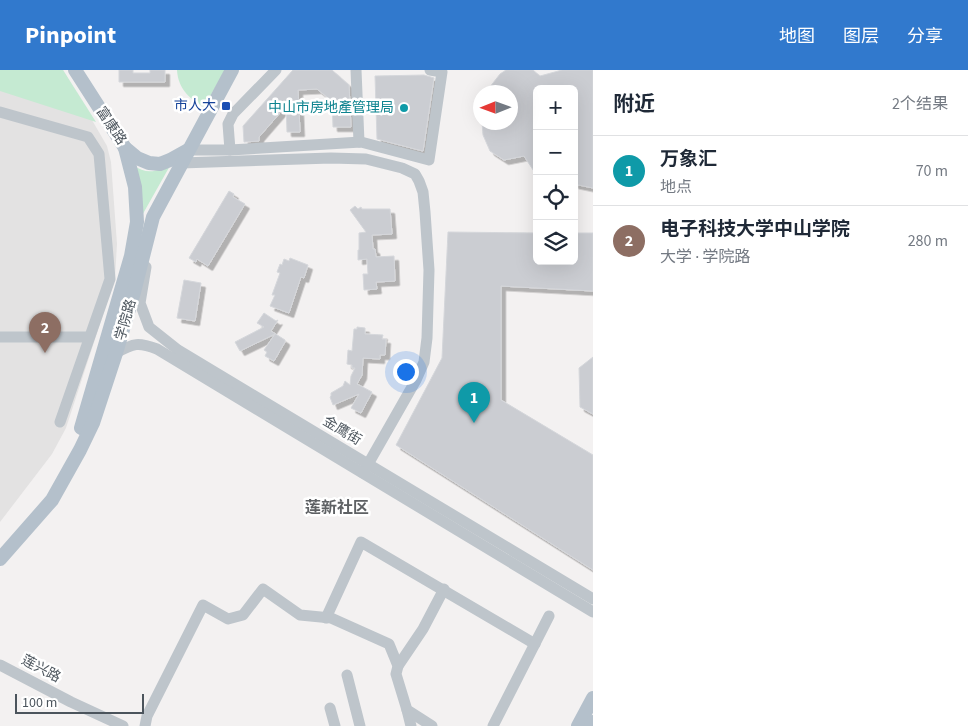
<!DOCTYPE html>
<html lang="zh">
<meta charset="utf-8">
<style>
body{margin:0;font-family:"Source Sans 3","Noto Sans SC",sans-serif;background:#f2f2f3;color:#1f2937}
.controls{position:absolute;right:15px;top:15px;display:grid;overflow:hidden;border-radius:8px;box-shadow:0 5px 20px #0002}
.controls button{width:45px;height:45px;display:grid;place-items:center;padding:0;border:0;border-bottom:1px solid #e0e1e3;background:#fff;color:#1f2937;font:25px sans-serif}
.compass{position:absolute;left:473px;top:15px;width:45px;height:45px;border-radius:50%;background:#fff;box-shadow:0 5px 20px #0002;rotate:269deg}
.scale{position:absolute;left:15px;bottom:12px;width:129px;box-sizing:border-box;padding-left:5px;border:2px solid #4b545c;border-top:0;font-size:14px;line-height:18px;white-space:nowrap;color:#4b545c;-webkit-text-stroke:4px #fff;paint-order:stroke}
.you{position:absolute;left:405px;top:301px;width:18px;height:18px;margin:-12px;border:4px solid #fff;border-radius:50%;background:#1a73e8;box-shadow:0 0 0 8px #1a73e833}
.badge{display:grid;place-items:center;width:32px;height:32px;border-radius:50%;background:#3179cd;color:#fff;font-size:16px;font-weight:700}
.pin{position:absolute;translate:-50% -41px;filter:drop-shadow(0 1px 2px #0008)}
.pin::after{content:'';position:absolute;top:26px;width:18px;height:15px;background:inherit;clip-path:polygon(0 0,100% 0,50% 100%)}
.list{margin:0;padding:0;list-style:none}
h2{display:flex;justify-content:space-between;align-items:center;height:65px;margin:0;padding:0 20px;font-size:21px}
h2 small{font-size:16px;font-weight:400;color:#747a83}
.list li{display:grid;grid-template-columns:32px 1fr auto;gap:15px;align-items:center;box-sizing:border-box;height:70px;padding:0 20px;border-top:1px solid #e0e1e3}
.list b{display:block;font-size:19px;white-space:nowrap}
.list p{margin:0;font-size:16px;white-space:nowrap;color:#747a83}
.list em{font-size:16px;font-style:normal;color:#747a83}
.icon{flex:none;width:28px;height:28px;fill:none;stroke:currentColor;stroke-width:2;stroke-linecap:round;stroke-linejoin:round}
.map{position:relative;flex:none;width:593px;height:656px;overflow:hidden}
header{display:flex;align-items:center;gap:30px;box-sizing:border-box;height:70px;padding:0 25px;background:#3179cd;color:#fff}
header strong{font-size:24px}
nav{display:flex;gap:28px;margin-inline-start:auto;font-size:18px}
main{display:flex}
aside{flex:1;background:#fff}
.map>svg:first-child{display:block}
</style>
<header>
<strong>Pinpoint</strong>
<nav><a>地图</a><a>图层</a><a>分享</a></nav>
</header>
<main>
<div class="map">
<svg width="593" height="656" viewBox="0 0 593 656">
<defs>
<filter id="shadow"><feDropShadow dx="4.5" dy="4.5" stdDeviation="0" flood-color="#0004"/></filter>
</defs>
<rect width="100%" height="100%" fill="#f3f1f1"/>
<path fill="#e3e2e2" d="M0,0H63L107,76L111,92L117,174L115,208L66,358L52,384L0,452Z"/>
<g fill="#c5ead2">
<path d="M0,0H63L96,52L0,21Z"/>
<path d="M177,0H225L204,37C189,29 178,18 177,0Z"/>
<path d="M171,94L140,149L133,95C146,105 158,102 171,94Z"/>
</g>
<g fill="#cbcdd2" stroke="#d5d7db" filter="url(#shadow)">
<path d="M119,0H133V3H150V0H165V12H119Z"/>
<path d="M293,0H332L349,15L351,57H333L332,31L317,19L298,20L300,62H287L286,36L259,67V71L244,72L243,56Z"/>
<path d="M506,0H533L540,6L562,0H593V118L574,114V19H537V106L524,86L504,90L490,81L483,65L482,52H510V22H486L500,4Z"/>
<path d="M424,5L434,8L423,81L377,69L375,6Z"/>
<path d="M229,121L234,124L233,127L245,134L208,196L197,189L196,192L189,188Z"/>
<path d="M355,136L358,139L361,137L362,139H390L392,164L372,165L373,179H375L376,187L394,186L395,211L376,212L377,219L364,220L363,204H368L367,189L358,190V180H359V163L366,162L350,140Z"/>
<path d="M448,162L537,163V191H574V163H593V221L501,216V330L593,385V500L396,375L442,288Z"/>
<path d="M290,188L308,195L304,208L301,207L289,243L270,236L275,225H272L280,203L277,202L280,194L282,195L284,189L289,191Z"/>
<path d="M184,210L201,213L195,251L177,248Z"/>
<path d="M264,243L276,251L278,250L271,261L285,270V272L274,291L265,286L267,282L264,280L275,264L240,281L235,272L264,257L257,253Z"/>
<path d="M357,257L365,258V264L383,265L382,269H386L385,285H380V289L363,288L362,305L357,314L372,322L361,343L351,338L359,324L333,335L330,327L331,326V323L343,316L345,311L350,315L351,306L355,298H352V295L347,294L348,280L352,281L354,259H357Z"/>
<path d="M593,287V344L580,337L579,298Z"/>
</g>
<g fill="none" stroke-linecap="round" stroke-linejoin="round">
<g stroke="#bec5cb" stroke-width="11">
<path d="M356,0L359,72"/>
<path d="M0,42L88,67L99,84L110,209L60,352"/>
<path d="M188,80H230L361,72L429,90L442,2L430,0"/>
<path d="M230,80L228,54L233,44L276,0"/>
<path d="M181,93L331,88L366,89L402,98L415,104L419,111L423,122L425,142L429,200L427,268L424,292L416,310L363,403"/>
<path d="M146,197L140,233L149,257L178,280L593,529"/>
<path d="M0,267H89"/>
<path d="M116,283C134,273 138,272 157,279L593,542"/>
<path d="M326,548L361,472L535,574"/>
<path d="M0,595L71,632L123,656"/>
<path d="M398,596L423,559L444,519"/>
<path d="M347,605L360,656"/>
<path d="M330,638L335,656"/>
<path d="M407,640L411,656"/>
<path d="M145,656L147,646L203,535L228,549L243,545L263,519L300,545L331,548L389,574L398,596L396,604L407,640L432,656"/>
<path d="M493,656L549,546"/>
</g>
<g stroke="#b4c0cb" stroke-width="14">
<path d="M75,0L125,78L137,88L149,93L160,94L170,90L188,80"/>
<path d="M81,358L131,186L137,152L135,117L125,78"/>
<path d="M0,489L52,430L80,380L93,353L116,283L134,222L153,147L232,0"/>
<path d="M578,656L593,628"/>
<path d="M591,656L593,652"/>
</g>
</g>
<rect fill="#1a4fb4" stroke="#fff" stroke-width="2" x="221" y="31" width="10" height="10" rx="2.5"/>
<circle fill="#0f9aa8" stroke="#fff" stroke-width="2" cx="404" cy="38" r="5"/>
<g text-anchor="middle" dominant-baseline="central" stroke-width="5" stroke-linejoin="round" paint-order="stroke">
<g font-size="14" fill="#164399" stroke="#fff" text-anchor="end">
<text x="216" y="36">市人大</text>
</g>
<g font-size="14" fill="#0d838f" stroke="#fff" text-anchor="end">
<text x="394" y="38">中山市房地產管理局</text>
</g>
<g font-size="14" fill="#4b545c" stroke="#fff">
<text transform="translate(111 56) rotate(56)">富康路</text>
<text transform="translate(126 250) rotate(-74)">学院路</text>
<text transform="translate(342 361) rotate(31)">金鹰街</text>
<text transform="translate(41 599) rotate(28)">莲兴路</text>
</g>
<g font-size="16" font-weight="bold" fill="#5e6164" stroke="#fff">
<text x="337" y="438">莲新社区</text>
</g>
</g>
</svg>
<div class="controls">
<button>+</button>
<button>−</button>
<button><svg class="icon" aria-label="locate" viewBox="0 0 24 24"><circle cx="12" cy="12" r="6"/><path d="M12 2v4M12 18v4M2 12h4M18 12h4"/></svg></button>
<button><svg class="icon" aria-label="layers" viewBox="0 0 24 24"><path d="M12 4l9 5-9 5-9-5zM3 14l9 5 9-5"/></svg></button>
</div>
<svg class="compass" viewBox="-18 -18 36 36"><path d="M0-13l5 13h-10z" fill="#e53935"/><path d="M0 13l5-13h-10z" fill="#747a83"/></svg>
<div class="scale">100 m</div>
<div class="you"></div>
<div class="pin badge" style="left:474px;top:353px;background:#0f9aa8">1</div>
<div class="pin badge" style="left:45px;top:283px;background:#8d6e63">2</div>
</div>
<aside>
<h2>附近<small>2个结果</small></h2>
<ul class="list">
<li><span class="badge" style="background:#0f9aa8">1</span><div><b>万象汇</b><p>地点</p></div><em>70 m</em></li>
<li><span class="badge" style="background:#8d6e63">2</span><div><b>电子科技大学中山学院</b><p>大学 · 学院路</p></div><em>280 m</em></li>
</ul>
</aside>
</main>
